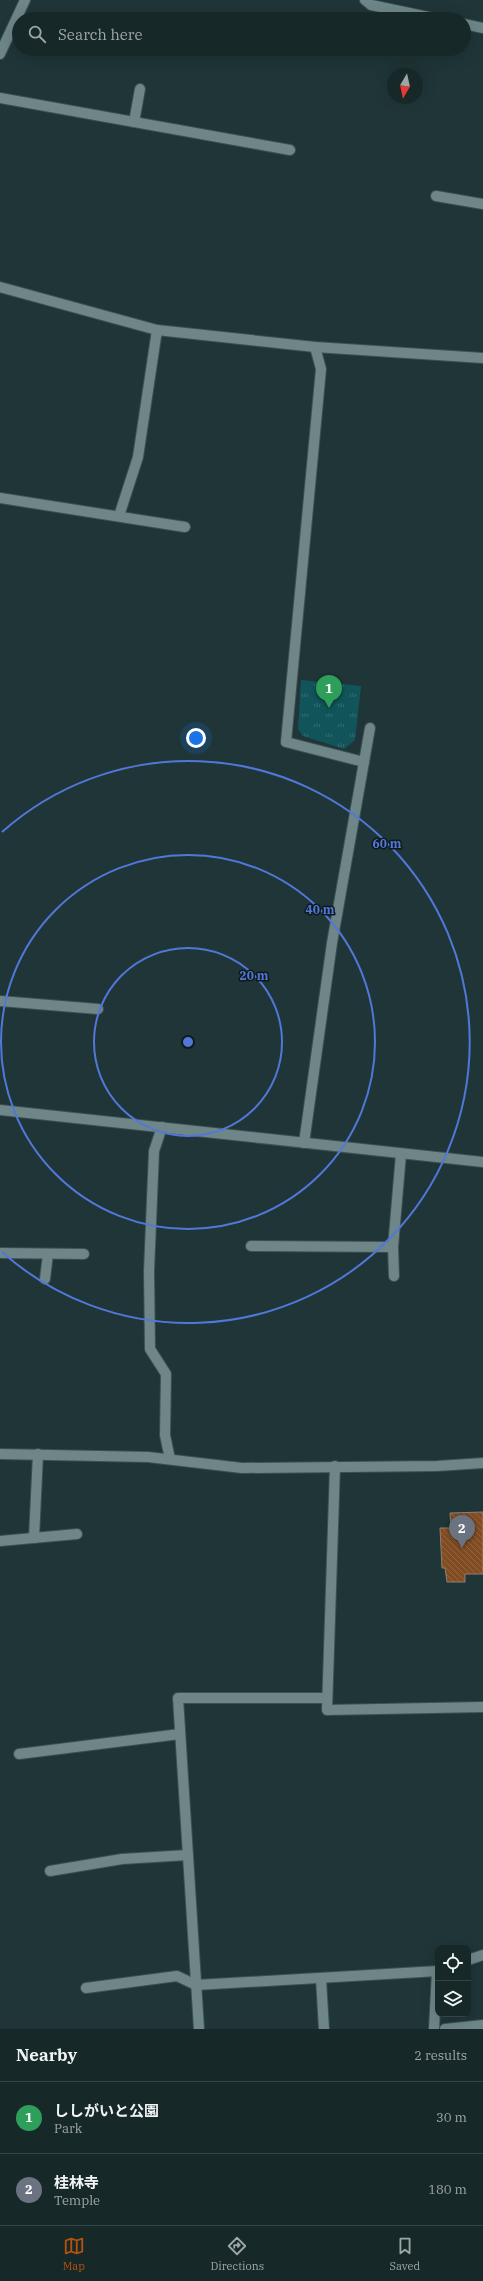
<!DOCTYPE html>
<meta charset="utf-8">
<style>
body{margin:0;font-family:"IBM Plex Serif","Noto Sans JP",serif;background:#243435;color:#f1f3f6}
.controls{position:absolute;right:12px;bottom:12px;display:grid;overflow:hidden;border-radius:8px;box-shadow:0 4px 16px #0002}
.controls button{width:36px;height:36px;display:grid;place-items:center;padding:0;border:0;border-bottom:1px solid #364446;background:#172829;color:#f1f3f6;font:20px sans-serif}
.compass{position:absolute;left:387px;top:68px;width:36px;height:36px;border-radius:50%;background:#172829;box-shadow:0 4px 16px #0002;rotate:189deg}
.you{position:absolute;left:196px;top:738px;width:14px;height:14px;margin:-10px;border:3px solid #fff;border-radius:50%;background:#1a73e8;box-shadow:0 0 0 6px #1a73e833}
.badge{display:grid;place-items:center;width:26px;height:26px;border-radius:50%;background:#b45309;color:#fff;font-size:13px;font-weight:700}
.pin{position:absolute;translate:-50% -33px;filter:drop-shadow(0 1px 2px #0008)}
.pin::after{content:'';position:absolute;top:21px;width:14px;height:12px;background:inherit;clip-path:polygon(0 0,100% 0,50% 100%)}
.list{margin:0;padding:0;list-style:none}
h2{display:flex;justify-content:space-between;align-items:center;height:52px;margin:0;padding:0 16px;font-size:17px}
h2 small{font-size:13px;font-weight:400;color:#9ea6a8}
.list li{display:grid;grid-template-columns:26px 1fr auto;gap:12px;align-items:center;box-sizing:border-box;height:72px;padding:0 16px;border-top:1px solid #364446}
.list b{display:block;font-size:15px;white-space:nowrap}
.list p{margin:0;font-size:13px;white-space:nowrap;color:#9ea6a8}
.list em{font-size:13px;font-style:normal;color:#9ea6a8}
.icon{flex:none;width:22px;height:22px;fill:none;stroke:currentColor;stroke-width:2;stroke-linecap:round;stroke-linejoin:round}
.map{position:relative;flex:none;width:483px;height:2029px;overflow:hidden}
.search{position:absolute;background:#172829;box-shadow:0 4px 16px #0002;left:12px;right:12px;top:12px;height:44px;display:flex;align-items:center;gap:10px;box-sizing:border-box;padding:0 14px;border-radius:22px;color:#9ea6a8;font-size:15px}
.sheet{height:196px;background:#172829}
nav{display:flex;justify-content:space-around;align-items:center;box-sizing:border-box;height:56px;border-top:1px solid #364446;background:#172829;font-size:11px;color:#9ea6a8}
nav a{display:grid;justify-items:center;gap:2px}
nav .on{color:#b45309}
.map>svg:first-child{display:block}
</style>
<div class="map">
<svg width="483" height="2029" viewBox="0 0 483 2029">
<defs>
<pattern id="park-tufts" width="24" height="20" patternUnits="userSpaceOnUse"><rect width="24" height="20" fill="#11555b"/><path d="M3 7l-1-3M5 7V3M7 7l1-3M15 17l-1-3M17 17v-4M19 17l1-3" fill="none" stroke="#326d72"/></pattern>
<pattern id="building-back-hatch" width="6" height="6" patternUnits="userSpaceOnUse"><rect width="6" height="6" fill="#814c22"/><path d="M-1 5l2 2M0 0l6 6M5-1l2 2" fill="none" stroke="#926541"/></pattern>
</defs>
<rect width="100%" height="100%" fill="#1f3537"/>
<path fill="url(#park-tufts)" d="M301,680L361,686L355,740L344,749L303,736L298,729Z"/>
<path fill="url(#building-back-hatch)" stroke="#917f73" d="M483,1512V1574H465V1582H447L445,1568H442L440,1528H451L450,1513Z"/>
<g fill="none" stroke-linecap="round" stroke-linejoin="round">
<g stroke="#3d5052" stroke-width="12">
<g id="minor">
<path d="M365,0L371,5L438,19"/>
<path d="M464,24L483,28"/>
<path d="M0,54L25,0"/>
<path d="M0,98L290,150"/>
<path d="M134,122L140,89"/>
<path d="M436,196L483,204"/>
<path d="M0,287L157,330L315,347L483,358"/>
<path d="M0,498L185,527"/>
<path d="M119,516L138,457L157,330"/>
<path d="M364,762L370,728"/>
<path d="M0,1001L98,1009"/>
<path d="M0,1110L483,1162"/>
<path d="M162,1127L154,1151L149,1271L150,1349L166,1374L165,1435L170,1459"/>
<path d="M304,1143L332,943L364,762L286,742L321,369L315,347"/>
<path d="M251,1246L393,1247"/>
<path d="M0,1253L84,1254"/>
<path d="M394,1276L393,1247L401,1154"/>
<path d="M45,1279L48,1254"/>
<path d="M0,1454L148,1457L242,1468L437,1466L483,1463"/>
<path d="M335,1466L327,1710L483,1707"/>
<path d="M34,1538L38,1454"/>
<path d="M0,1541L77,1534"/>
<path d="M19,1754L180,1734"/>
<path d="M50,1871L122,1859L188,1855"/>
<path d="M468,1960L483,1955"/>
<path d="M321,1979L324,2029"/>
<path d="M86,1988L177,1976L196,1985L438,1971"/>
<path d="M199,2029L178,1698H326"/>
<path d="M434,2029L437,1971"/>
<path d="M445,2029L483,2025"/>
</g>
</g>
<use href="#minor" stroke="#6e8688" stroke-width="10"/>
</g>
<g fill="none" stroke="#5177d8" stroke-width="2">
<circle cx="188" cy="1042" r="94"/>
<circle cx="188" cy="1042" r="187"/>
<path d="M2 832A281 281 0 1 1 2 1252"/>
</g>
<circle cx="188" cy="1042" r="6" fill="#5177d8" stroke="#111a1b" stroke-width="2"/>
<g font-size="12" text-anchor="middle" font-weight="bold" fill="#5177d8" stroke="#111a1b" stroke-width="3" stroke-linejoin="round" paint-order="stroke">
<text x="387" y="848">60 m</text>
<text x="320" y="914">40 m</text>
<text x="254" y="980">20 m</text>
</g>
</svg>
<div class="controls">
<button><svg class="icon" aria-label="locate" viewBox="0 0 24 24"><circle cx="12" cy="12" r="6"/><path d="M12 2v4M12 18v4M2 12h4M18 12h4"/></svg></button>
<button><svg class="icon" aria-label="layers" viewBox="0 0 24 24"><path d="M12 4l9 5-9 5-9-5zM3 14l9 5 9-5"/></svg></button>
</div>
<svg class="compass" viewBox="-18 -18 36 36"><path d="M0-13l5 13h-10z" fill="#e53935"/><path d="M0 13l5-13h-10z" fill="#9ea6a8"/></svg>
<div class="you"></div>
<div class="pin badge" style="left:329px;top:708px;background:#2e9e5b">1</div>
<div class="pin badge" style="left:462px;top:1548px;background:#6b7280">2</div>
<div class="search"><svg class="icon" aria-label="search" viewBox="0 0 24 24"><circle cx="10" cy="10" r="6"/><path d="M15 15l6 6"/></svg>Search here</div>
</div>
<section class="sheet">
<h2>Nearby<small>2 results</small></h2>
<ul class="list">
<li><span class="badge" style="background:#2e9e5b">1</span><div><b>ししがいと公園</b><p>Park</p></div><em>30 m</em></li>
<li><span class="badge" style="background:#6b7280">2</span><div><b>桂林寺</b><p>Temple</p></div><em>180 m</em></li>
</ul>
</section>
<nav>
<a class="on"><svg class="icon" aria-label="map" viewBox="0 0 24 24"><path d="M3 6l6-2 6 2 6-2v14l-6 2-6-2-6 2zM9 4v14M15 6v14"/></svg>Map</a>
<a><svg class="icon" aria-label="directions" viewBox="0 0 24 24"><path d="M12 3l9 9-9 9-9-9zM9 14v-3h6M13 9l2 2-2 2"/></svg>Directions</a>
<a><svg class="icon" aria-label="saved" viewBox="0 0 24 24"><path d="M7 4h10v16l-5-4-5 4z"/></svg>Saved</a>
</nav>
